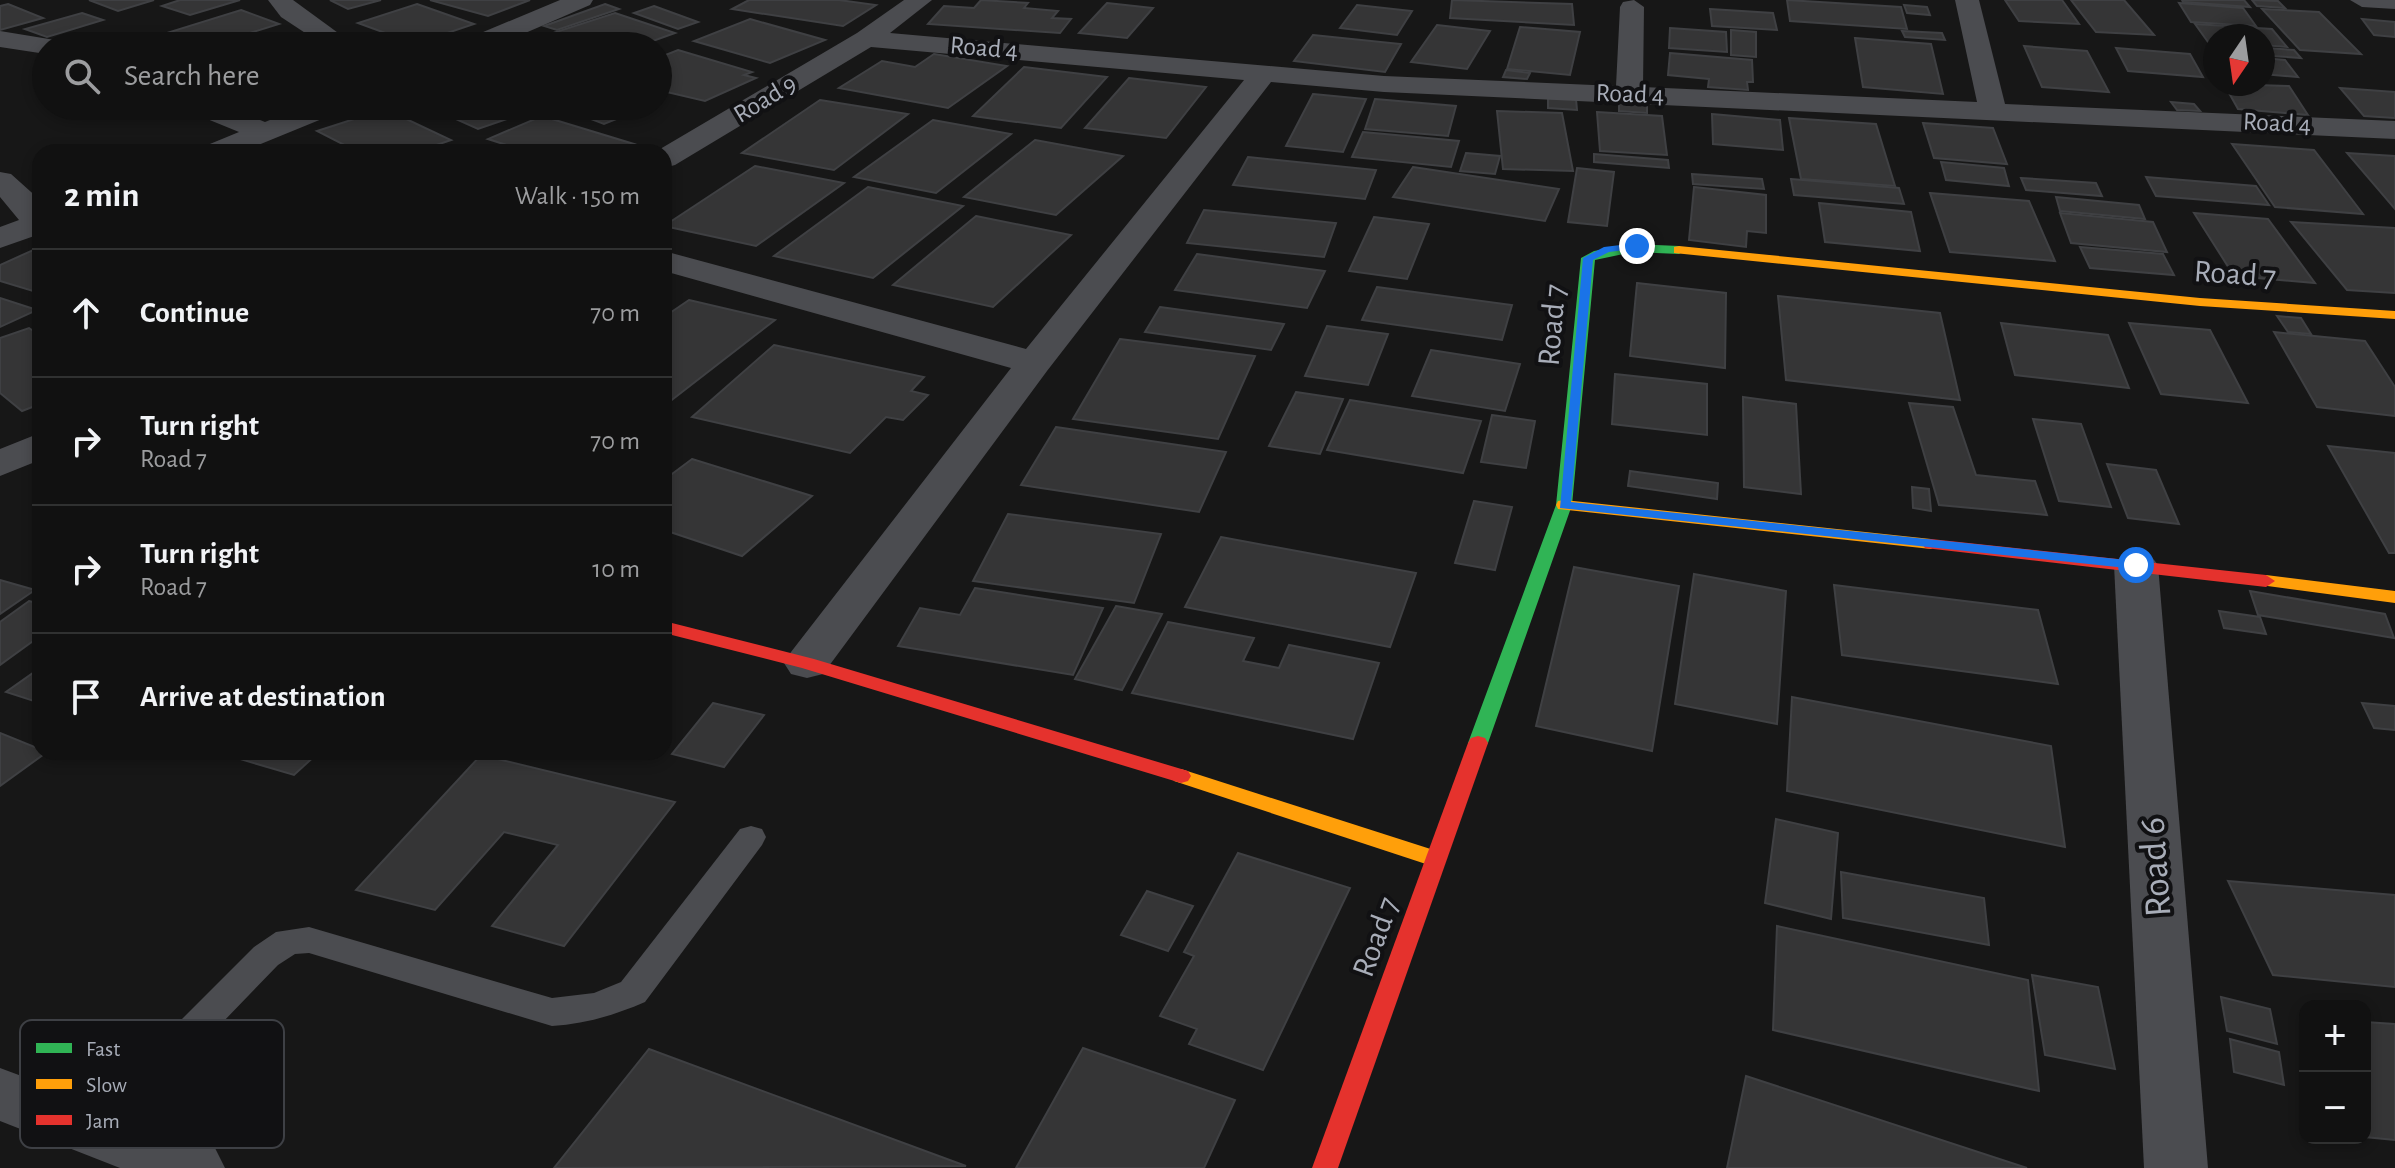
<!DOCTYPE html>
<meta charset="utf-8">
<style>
body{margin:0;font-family:"Alegreya Sans",sans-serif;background:#1a1a1a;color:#f1f3f6}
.controls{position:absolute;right:24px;bottom:24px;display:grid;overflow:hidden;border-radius:16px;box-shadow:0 4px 12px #0003}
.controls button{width:72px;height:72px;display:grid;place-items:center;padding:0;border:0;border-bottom:2px solid #303131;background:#111;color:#f1f3f6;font:40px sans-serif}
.compass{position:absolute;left:2203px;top:24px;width:72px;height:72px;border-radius:50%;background:#111;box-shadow:0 4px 12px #0003;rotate:193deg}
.stop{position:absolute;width:24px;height:24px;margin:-18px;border:6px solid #1a73e8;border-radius:50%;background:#fff}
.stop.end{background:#1a73e8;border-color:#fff;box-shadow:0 2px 8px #0008}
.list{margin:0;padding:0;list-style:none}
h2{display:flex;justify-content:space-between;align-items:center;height:104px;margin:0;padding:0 32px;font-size:34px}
h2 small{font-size:26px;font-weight:400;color:#9c9d9f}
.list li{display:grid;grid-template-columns:52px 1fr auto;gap:24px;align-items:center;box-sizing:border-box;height:128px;padding:0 32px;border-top:2px solid #303131}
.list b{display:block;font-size:30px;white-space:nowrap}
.list p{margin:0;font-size:26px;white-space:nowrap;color:#9c9d9f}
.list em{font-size:26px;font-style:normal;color:#9c9d9f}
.icon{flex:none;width:44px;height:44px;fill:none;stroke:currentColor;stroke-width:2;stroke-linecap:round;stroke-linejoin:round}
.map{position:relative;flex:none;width:2395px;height:1168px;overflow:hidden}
.search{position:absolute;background:#111;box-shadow:0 4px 12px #0003;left:32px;top:32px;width:640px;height:88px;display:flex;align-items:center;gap:20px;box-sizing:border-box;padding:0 28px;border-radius:44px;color:#9c9d9f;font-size:30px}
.panel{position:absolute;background:#111;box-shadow:0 4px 12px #0003;left:32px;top:144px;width:640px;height:616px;border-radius:24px}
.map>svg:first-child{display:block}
</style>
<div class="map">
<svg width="2395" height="1168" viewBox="0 0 2395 1168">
<rect width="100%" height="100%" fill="#171717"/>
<g fill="#353536" stroke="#3f4043" stroke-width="2">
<path d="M89,0H154L118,11Z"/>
<path d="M180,0H240L190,15L162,6Z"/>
<path d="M330,0H381L348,9Z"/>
<path d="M430,0H530L488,16Z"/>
<path d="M749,0H839L876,5L843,26L732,9Z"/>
<path d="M981,0L1028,3L1024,8L1058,11L1052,18L1071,19L1060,33L928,24L944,6L974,8Z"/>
<path d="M1452,0L1572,4L1574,25L1450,18Z"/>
<path d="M1787,0L1901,7L1907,29L1790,21Z"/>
<path d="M2005,0H2062L2079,24L2019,21Z"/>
<path d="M2071,0H2124L2154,35L2096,32Z"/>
<path d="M2182,0H2244L2250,7L2183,2Z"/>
<path d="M2252,0L2278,1L2285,8L2257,6Z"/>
<path d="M1107,3L1153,8L1127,38L1079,33Z"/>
<path d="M2179,3L2243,8L2256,26L2191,22Z"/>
<path d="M8,4L43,18L0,30V6Z"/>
<path d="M417,4L474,24L415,44L358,23Z"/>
<path d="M605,4L619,9L557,30L544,26Z"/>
<path d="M1357,5L1412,11L1397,35L1340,28Z"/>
<path d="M1904,5L1927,7L1930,15L1907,13Z"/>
<path d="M654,6L698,22L678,29L634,13Z"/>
<path d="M1710,9L1773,13L1777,30L1712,26Z"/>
<path d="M2262,9L2319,12L2361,54L2300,50Z"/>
<path d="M241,10L279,24L208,46H159L144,40Z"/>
<path d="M82,13L103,20L47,37L25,29Z"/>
<path d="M615,13L675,33L639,46H594L556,32Z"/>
<path d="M750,19L825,40L770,63L694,41Z"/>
<path d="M2362,19L2395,22V37L2374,35Z"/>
<path d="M2195,24L2272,29L2287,47L2263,45V36H2215V42H2208Z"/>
<path d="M1437,25L1490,31L1467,69L1411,62Z"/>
<path d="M1520,27L1580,32L1570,75L1507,69Z"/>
<path d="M1670,28L1726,32L1727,52L1669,48Z"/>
<path d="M1731,30L1756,32V57L1731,55Z"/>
<path d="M1902,31L1942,33L1945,40L1905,37Z"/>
<path d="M1313,35L1401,44L1385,72L1294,61Z"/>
<path d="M267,38L285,46H239Z"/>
<path d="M1855,38L1931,44L1943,94L1863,87Z"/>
<path d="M2024,46L2087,51L2109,92L2042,87Z"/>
<path d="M2116,48L2190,54L2203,77L2128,71Z"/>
<path d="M2266,48L2294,50L2301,58L2272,56Z"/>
<path d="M678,50L752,72L744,75L756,78L705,101L658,90V58Z"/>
<path d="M1670,53L1752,60L1753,82H1747L1748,90L1708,87L1709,79L1668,75Z"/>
<path d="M934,54L1007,66L948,108L839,88L882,61L915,67Z"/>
<path d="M2263,58L2285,60L2298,77L2263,74Z"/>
<path d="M1024,67L1107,77L1061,128L973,116Z"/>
<path d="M1506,70L1530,73L1527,79L1503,77Z"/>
<path d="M1129,78L1206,87L1166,138L1085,128Z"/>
<path d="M2224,84L2289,86L2308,115L2238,109Z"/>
<path d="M2340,88L2395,92V118L2364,116Z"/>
<path d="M1313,94L1366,99L1343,152L1286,146Z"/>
<path d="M1548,98L1576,99L1577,110L1548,108Z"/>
<path d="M1375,99L1456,106L1448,136L1365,129Z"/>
<path d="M820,100L908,114L834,170L742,153Z"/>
<path d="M1619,100L1647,102V113L1619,111Z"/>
<path d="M2171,102L2194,104L2200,111L2177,110Z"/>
<path d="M427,106H540L541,107L478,129Z"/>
<path d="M557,106H649L604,124Z"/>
<path d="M385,109L451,140L416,152H358L317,131Z"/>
<path d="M1497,111L1562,113L1573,171L1503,169Z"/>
<path d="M1597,112L1662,116L1667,155L1600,151Z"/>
<path d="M1712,114L1780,120L1783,150L1713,144Z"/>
<path d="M542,116L634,144L616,152H528L488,139Z"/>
<path d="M1789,118L1876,124L1895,186L1801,179Z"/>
<path d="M933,120L1011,134L936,193L854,177Z"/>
<path d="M1923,123L1993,128L2007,164L1934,158Z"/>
<path d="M1363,132L1459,141L1451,167L1352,157Z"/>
<path d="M1035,140L1123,156L1056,215L964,197Z"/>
<path d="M2232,144L2314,150L2363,214L2275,207Z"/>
<path d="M1466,153L1500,156L1495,174L1460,171Z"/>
<path d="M2347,153L2395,156V209Z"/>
<path d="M1594,154L1668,160L1669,168L1594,162Z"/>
<path d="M1248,157L1376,170L1365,199L1233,185Z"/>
<path d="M1941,162L2004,168L2009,186L1946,180Z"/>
<path d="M755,166L844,183L756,246L664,226Z"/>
<path d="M1413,167L1559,189L1545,221L1393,197Z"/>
<path d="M1577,168L1614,172L1607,226L1568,222Z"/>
<path d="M1692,174L1762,179L1764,189L1693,184Z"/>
<path d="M2146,177L2256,186L2269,205L2156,196Z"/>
<path d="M2021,178L2096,183L2102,196L2026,190Z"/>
<path d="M1791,179L1899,188L1904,204L1794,195Z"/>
<path d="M868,187L963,206L873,278L774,256Z"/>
<path d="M1694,187L1766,195V233L1747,231L1746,247L1689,240Z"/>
<path d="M1930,193L2029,201L2055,261L1950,252Z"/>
<path d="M2056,197L2139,205L2145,219L2060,211Z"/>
<path d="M1819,203L1911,212L1920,251L1825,242Z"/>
<path d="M1204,210L1336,223L1324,257L1187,243Z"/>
<path d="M2060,213L2153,222L2167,252L2071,243Z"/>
<path d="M2194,213L2268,219L2315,283L2234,276Z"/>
<path d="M976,216L1071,235L993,307L893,285Z"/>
<path d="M1374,217L1429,224L1407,279L1349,271Z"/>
<path d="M2291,222L2395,228V293L2347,290Z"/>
<path d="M40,247V287L33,291L0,281V265Z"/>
<path d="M2080,247L2163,254L2174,275L2090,268Z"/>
<path d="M1197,254L1325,271L1307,308L1175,290Z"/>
<path d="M1637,283L1726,293L1725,368L1630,356Z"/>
<path d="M1377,287L1512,305L1502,340L1362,320Z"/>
<path d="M1778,296L1940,313L1960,400L1786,380Z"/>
<path d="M0,298L37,310L0,327Z"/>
<path d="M689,300L775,320L664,406V317Z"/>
<path d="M1160,307L1284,324L1271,350L1145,332Z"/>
<path d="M2277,316L2301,318L2311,334L2288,332Z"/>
<path d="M2001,323L2108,335L2129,388L2015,375Z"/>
<path d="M2129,323L2210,330L2248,403L2161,394Z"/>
<path d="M1327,326L1388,334L1368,385L1305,376Z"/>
<path d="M29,328L40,336V404L22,411L0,393V338Z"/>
<path d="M2274,332L2365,341L2395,387V416L2317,407Z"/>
<path d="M1120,339L1255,356L1218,439L1073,419Z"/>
<path d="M774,345L924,377L911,391L928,395L903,420L886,417L850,453L692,417Z"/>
<path d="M1431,350L1520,364L1505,411L1412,396Z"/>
<path d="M1615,374L1707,384V435L1612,424Z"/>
<path d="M1296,392L1343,399L1320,454L1269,446Z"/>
<path d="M1743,397L1796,404L1801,494L1744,487Z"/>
<path d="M1350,400L1481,421L1463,473L1327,450Z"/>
<path d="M1909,403L1953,407L1976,475L2035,481L2047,515L1939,505Z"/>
<path d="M1492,415L1535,421L1526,468L1481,462Z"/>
<path d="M2033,419L2081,424L2111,507L2059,501Z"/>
<path d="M1056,427L1226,452L1199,512L1021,485Z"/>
<path d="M2328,446L2395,453V553H2389Z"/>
<path d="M692,459L812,496L742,556L664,530V480Z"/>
<path d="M2107,464L2156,470L2179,524L2128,518Z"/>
<path d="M1630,471L1718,483L1717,499L1628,486Z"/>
<path d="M1912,487L1929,489L1931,511L1913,508Z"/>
<path d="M1474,501L1512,507L1495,570L1455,563Z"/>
<path d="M1008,514L1161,534L1134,603L973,581Z"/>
<path d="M1221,537L1416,573L1390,647L1185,607Z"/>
<path d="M1574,567L1679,586L1652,751L1536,726Z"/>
<path d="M1694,574L1786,591L1777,724L1675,704Z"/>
<path d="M0,580L35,590L0,614Z"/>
<path d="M1834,585L2038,610L2058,684L1842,655Z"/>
<path d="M975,588L1103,608L1073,675L898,646L920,608L960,615Z"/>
<path d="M2250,591L2385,614L2394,638L2258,615Z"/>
<path d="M29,601L40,604V636L0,665V622Z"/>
<path d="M1116,606L1162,614L1122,690L1075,679Z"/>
<path d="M2219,611L2260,617L2266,634L2224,628Z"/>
<path d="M1168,622L1254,638L1243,661L1279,668L1289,645L1379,663L1353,739L1132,693Z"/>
<path d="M40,668V703L6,692Z"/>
<path d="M1792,697L2051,746L2065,847L1787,791Z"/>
<path d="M713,703L764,715L724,767L672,754Z"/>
<path d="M2362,703L2395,706V730L2374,728Z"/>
<path d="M0,733L47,752L0,786Z"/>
<path d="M236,752H319L294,775L230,756Z"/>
<path d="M481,755L675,802L564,946L492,926L558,845L504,832L435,910L356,890Z"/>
<path d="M1776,819L1838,833L1831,919L1765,903Z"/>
<path d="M1238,853L1350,888L1263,1070L1189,1044L1197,1029L1160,1016L1194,956L1184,952Z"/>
<path d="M1841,872L1984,898L1989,945L1843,918Z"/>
<path d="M2228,881L2395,895V987L2273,975Z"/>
<path d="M1147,891L1193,906L1168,951L1121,935Z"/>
<path d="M1777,926L2028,980L2039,1091L1773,1030Z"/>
<path d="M2032,975L2098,987L2115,1069L2045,1055Z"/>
<path d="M2221,997L2270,1009L2277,1044L2227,1031Z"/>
<path d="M2365,1022L2395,1024V1140L2365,1137Z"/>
<path d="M2230,1039L2279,1052L2284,1085L2234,1072Z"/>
<path d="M1083,1048L1235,1100L1204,1168H1016Z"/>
<path d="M649,1049L966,1166L554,1168Z"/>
<path d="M1746,1076L2027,1168H1727Z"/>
</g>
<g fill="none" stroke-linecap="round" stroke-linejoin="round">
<path fill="#4b4c50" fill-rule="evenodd" d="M751,826L762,829L766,837L762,845L645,1002C615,1015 585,1024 552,1026L309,953L295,954L278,965L108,1141L95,1146L82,1141L77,1130L82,1119L254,947L276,932L309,927L552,998L594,993L621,982L740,829Z"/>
<g fill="#4b4c50" fill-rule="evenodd">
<path d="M268,0H293L356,46H325L281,17Z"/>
<path d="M560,0H593L590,5L495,46H460L464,40Z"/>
<path d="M904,0H932L890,33L1384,76L1616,86L1620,7L1623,2L1634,0L1644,7L1643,87L1977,102L1955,0H1979L2005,104L2395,121V139L1384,92L1271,82L1047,371L823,674L807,678L791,674L784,663L791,652L1011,368L664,271V251L1026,349L1244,80L871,47L675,165L664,168V152H655L857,33Z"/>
<path d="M2350,0H2395V9L2362,7Z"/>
<path d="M0,31L55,40L59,46H46V54L0,47Z"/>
<path d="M186,106H225L265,122L304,106H343L339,112L241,152H200L205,146L239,132L190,112Z"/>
<path d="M0,172L11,174L40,200V234L0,248V227L19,220L0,197Z"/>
<path d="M40,433V460L0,476V449Z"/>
<path d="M2136,552L2151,556L2158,565L2208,1168H2144L2114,565L2121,556Z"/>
<path d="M0,1068L215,1148L225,1168H120L0,1121Z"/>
</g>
<path fill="#30b455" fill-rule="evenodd" d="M1633,244L1679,246L1686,250L1679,254L1633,252L1595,260L1572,505L1488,743L1485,748H1471L1468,743L1556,505L1581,258L1594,251Z"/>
<g fill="#ff9f0a" fill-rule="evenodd">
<path d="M1679,246L2200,298L2395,311V319L2200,306L1674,253V247Z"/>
<path d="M1564,500L1931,539L1940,544L1931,549L1558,509L1556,505L1558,501Z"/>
<path d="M2266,575L2395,591V603L2260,585L2257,581L2260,577Z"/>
<path d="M1181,769L1443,853L1446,859L1443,865L1435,867L1174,781L1171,776L1174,771Z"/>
</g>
<g fill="#e5322d" fill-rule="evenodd">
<path d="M1931,539L2266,575L2275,581L2266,587L1925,548L1922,544L1925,540Z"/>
<path d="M664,621L814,659L1188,771L1191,776L1188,781L1181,783L802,668L664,633Z"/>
<path d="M1478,736L1485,738L1488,743L1338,1168H1312L1468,743L1471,738Z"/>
</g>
</g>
<path fill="#1a73e8" d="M1637,243L1640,248L1609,252L1593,260L1571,502L2136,561L2143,565L2136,569L1560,508L1583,258L1604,247Z"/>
<g text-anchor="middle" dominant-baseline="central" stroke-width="8" stroke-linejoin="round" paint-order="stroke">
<g font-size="26" fill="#a8adb8" stroke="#111113">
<text transform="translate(984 48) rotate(5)">Road 4</text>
<text transform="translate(1630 94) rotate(2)">Road 4</text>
<text transform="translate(765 99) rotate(-31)">Road 9</text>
<text transform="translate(2277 123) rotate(3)">Road 4</text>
</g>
<g font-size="32" fill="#a8adb8" stroke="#111113">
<text transform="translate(2235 274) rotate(4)">Road 7</text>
<text transform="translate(1552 325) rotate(-85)">Road 7</text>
<text transform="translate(1376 937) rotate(-70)">Road 7</text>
</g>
<g font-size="38" fill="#a8adb8" stroke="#111113">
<text transform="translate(2156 867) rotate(-94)">Road 6</text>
</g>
</g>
<rect x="20" y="1020" width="264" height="128" rx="12" fill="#111113" stroke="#3e4045" stroke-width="2"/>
<rect x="36" y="1043" width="36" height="10" fill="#30b455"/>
<rect x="36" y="1079" width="36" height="10" fill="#ff9f0a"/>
<rect x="36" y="1115" width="36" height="10" fill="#e5322d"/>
<g font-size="22" fill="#a8adb8">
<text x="86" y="1056">Fast</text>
<text x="86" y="1092">Slow</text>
<text x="86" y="1128">Jam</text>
</g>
</svg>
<div class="controls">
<button>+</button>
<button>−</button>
</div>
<svg class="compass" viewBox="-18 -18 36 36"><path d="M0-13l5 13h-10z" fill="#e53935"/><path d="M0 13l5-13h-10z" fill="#9c9d9f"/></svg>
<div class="stop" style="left:2136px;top:565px"></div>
<div class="stop end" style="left:1637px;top:246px"></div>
<div class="search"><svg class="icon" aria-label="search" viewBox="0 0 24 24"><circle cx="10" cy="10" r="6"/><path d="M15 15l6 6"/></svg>Search here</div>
<section class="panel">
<h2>2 min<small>Walk · 150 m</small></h2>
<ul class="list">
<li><svg class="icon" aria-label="ahead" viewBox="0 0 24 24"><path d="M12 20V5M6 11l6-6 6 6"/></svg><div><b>Continue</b></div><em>70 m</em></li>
<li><svg class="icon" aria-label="right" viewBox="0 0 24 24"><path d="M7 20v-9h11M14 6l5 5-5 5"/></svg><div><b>Turn right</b><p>Road 7</p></div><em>70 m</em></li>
<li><svg class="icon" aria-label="right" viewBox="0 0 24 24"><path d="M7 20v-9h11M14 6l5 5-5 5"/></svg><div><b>Turn right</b><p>Road 7</p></div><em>10 m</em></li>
<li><svg class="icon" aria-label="arrive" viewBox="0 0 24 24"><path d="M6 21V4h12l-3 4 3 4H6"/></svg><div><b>Arrive at destination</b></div></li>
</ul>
</section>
</div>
